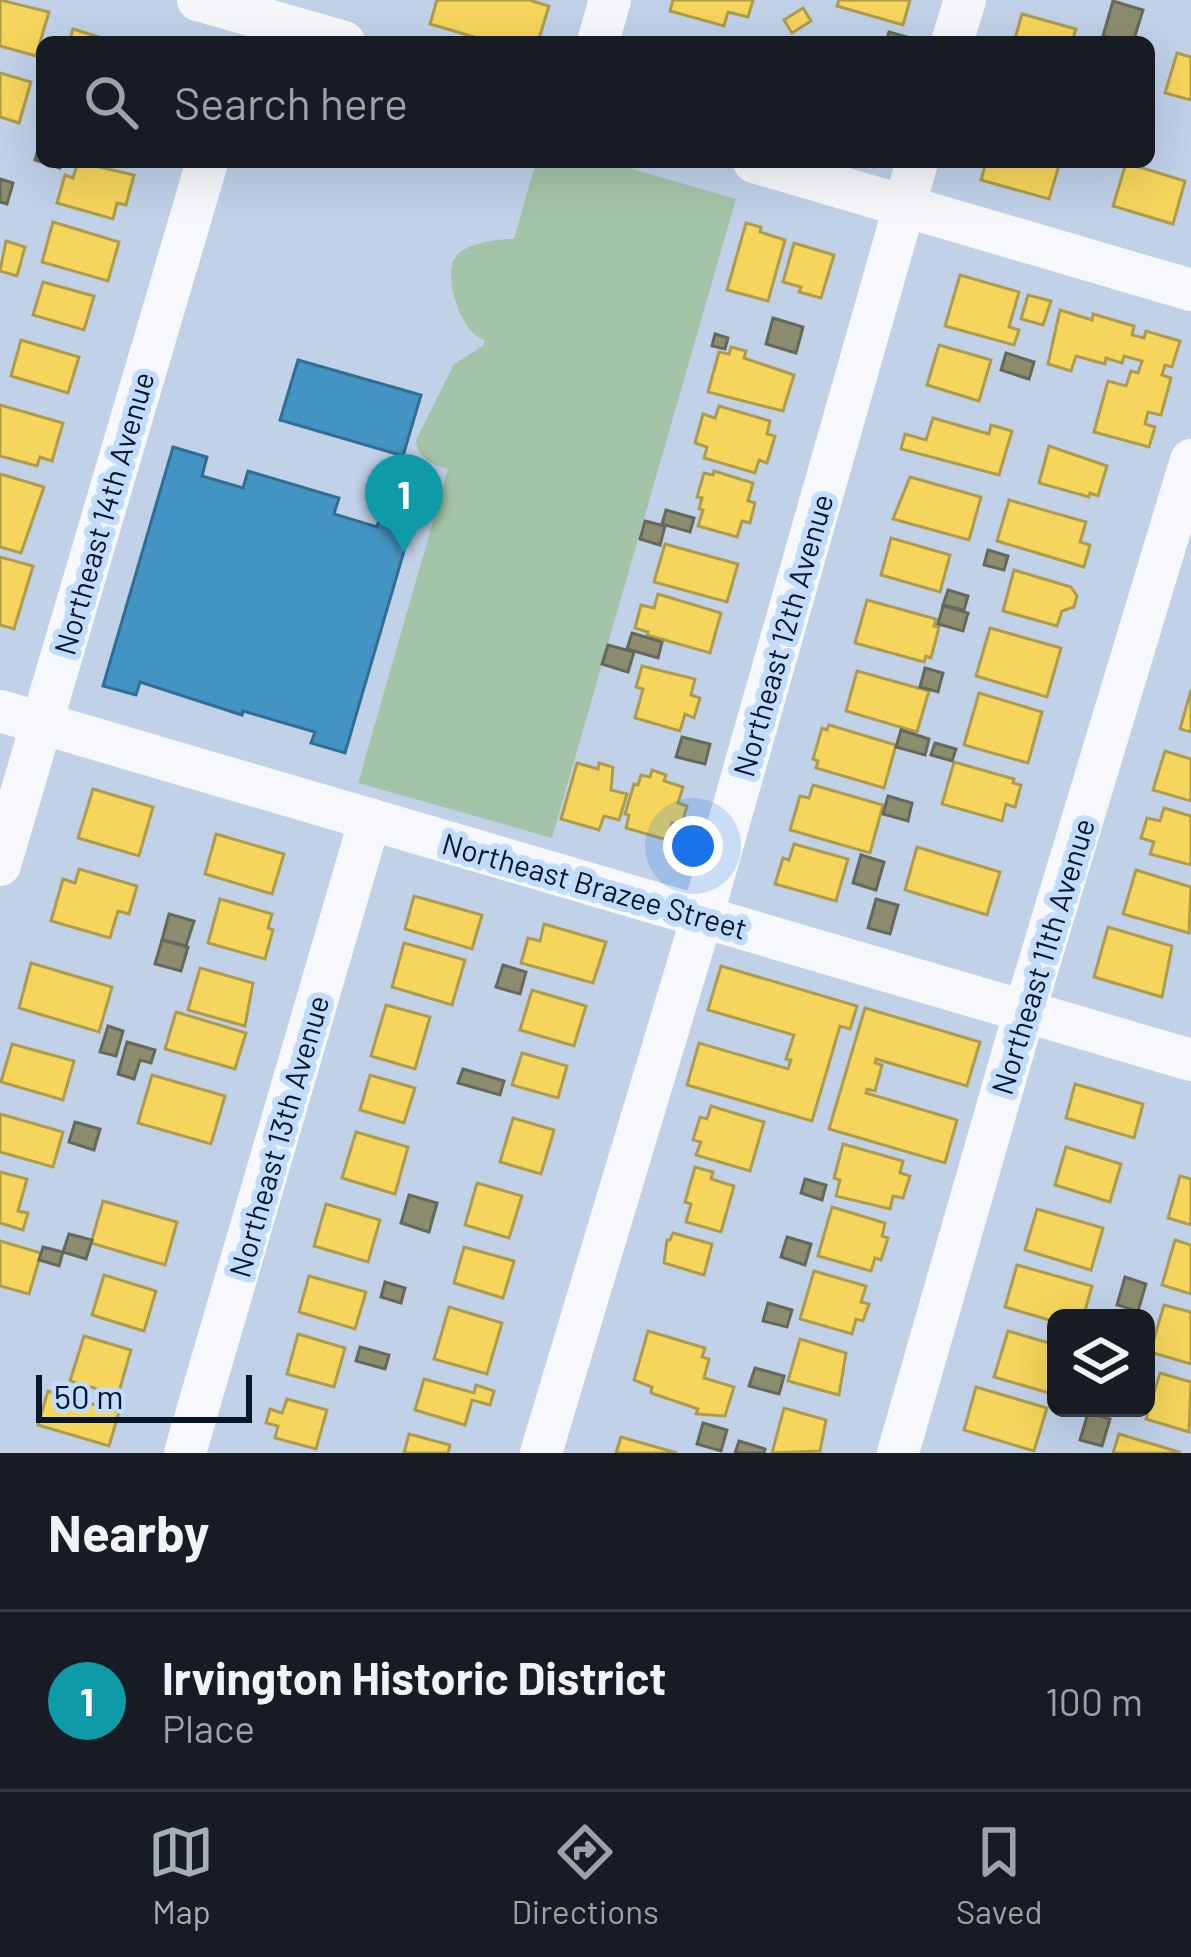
<!DOCTYPE html>
<style>
body{margin:0;font-family:Barlow,sans-serif;background:#242831;color:#f1f3f6}
.controls{position:absolute;right:36px;bottom:36px;display:grid;overflow:hidden;border-radius:18px;box-shadow:0 12px 48px #0002}
.controls button{width:108px;height:108px;display:grid;place-items:center;padding:0;border:0;border-bottom:3px solid #363941;background:#171b24;color:#f1f3f6;font:60px sans-serif}
.scale{position:absolute;left:36px;bottom:30px;width:216px;box-sizing:border-box;padding-left:12px;border:6px solid #071628;border-top:0;font-size:33px;line-height:42px;white-space:nowrap;color:#071628;-webkit-text-stroke:9px #c2dcfc;paint-order:stroke}
.you{position:absolute;left:693px;top:846px;width:42px;height:42px;margin:-30px;border:9px solid #fff;border-radius:50%;background:#1a73e8;box-shadow:0 0 0 18px #1a73e833}
.badge{display:grid;place-items:center;width:78px;height:78px;border-radius:50%;background:#a5adb7;color:#fff;font-size:39px;font-weight:700}
.pin{position:absolute;translate:-50% -99px;filter:drop-shadow(0 3px 6px #0008)}
.pin::after{content:'';position:absolute;top:63px;width:42px;height:36px;background:inherit;clip-path:polygon(0 0,100% 0,50% 100%)}
.list{margin:0;padding:0;list-style:none}
h2{display:flex;justify-content:space-between;align-items:center;height:156px;margin:0;padding:0 48px;font-size:51px}
h2 small{font-size:39px;font-weight:400;color:#9ea1a6}
.list li{display:grid;grid-template-columns:78px 1fr auto;gap:36px;align-items:center;box-sizing:border-box;height:180px;padding:0 48px;border-top:3px solid #363941}
.list b{display:block;font-size:45px;white-space:nowrap}
.list p{margin:0;font-size:39px;white-space:nowrap;color:#9ea1a6}
.list em{font-size:39px;font-style:normal;color:#9ea1a6}
.icon{flex:none;width:66px;height:66px;fill:none;stroke:currentColor;stroke-width:2;stroke-linecap:round;stroke-linejoin:round}
.map{position:relative;flex:none;width:1191px;height:1453px;overflow:hidden}
.search{position:absolute;background:#171b24;box-shadow:0 12px 48px #0002;left:36px;right:36px;top:36px;height:132px;display:flex;align-items:center;gap:30px;box-sizing:border-box;padding:0 42px;border-radius:18px;color:#9ea1a6;font-size:45px}
.sheet{height:336px;background:#171b24}
nav{display:flex;justify-content:space-around;align-items:center;box-sizing:border-box;height:168px;border-top:3px solid #363941;background:#171b24;font-size:33px;color:#9ea1a6}
nav a{display:grid;justify-items:center;gap:6px}
nav .on{color:#a5adb7}
.map>svg:first-child{display:block}
</style>
<div class="map">
<svg width="1191" height="1453" viewBox="0 0 1191 1453">
<rect width="100%" height="100%" fill="#c0d1e8"/>
<path fill="#a4c4a9" d="M536,162H608L736,199L552,838L358,783L448,469C433,464 417,460 416,440L454,364L483,346L485,340C462,335 440,274 457,255C468,243 498,239 514,239Z"/>
<g fill="#f6d55c" stroke="#ae9c4c" stroke-width="3">
<path d="M0,0L49,12L36,56L0,46Z"/>
<path d="M437,0H529L549,6L538,42H491L430,24Z"/>
<path d="M673,0H753L748,17L728,12L724,26L670,11Z"/>
<path d="M839,0H910L903,25L837,6Z"/>
<path d="M803,8L811,21L792,33L784,20Z"/>
<path d="M1022,14L1076,29L1072,42H1014Z"/>
<path d="M73,29L115,42H69Z"/>
<path d="M1177,53L1191,57V100L1165,93Z"/>
<path d="M0,73L31,82L19,123L0,117Z"/>
<path d="M78,162L134,175L126,205L117,203L113,219L57,203L65,175L73,178Z"/>
<path d="M986,162H1060L1049,199L981,180Z"/>
<path d="M1126,163L1185,181L1173,224L1113,206Z"/>
<path d="M53,222L119,242L108,281L42,262Z"/>
<path d="M746,223L761,227L760,232L785,240L768,301L727,290Z"/>
<path d="M6,241L25,247L17,276L0,271Z"/>
<path d="M794,243L834,255L821,298L799,292L801,287L783,282Z"/>
<path d="M960,275L1019,292L1009,327L1019,330L1014,345L945,326Z"/>
<path d="M43,282L94,296L84,330L33,315Z"/>
<path d="M1028,295L1051,301L1043,325L1021,319Z"/>
<path d="M1060,310L1092,320L1093,314L1134,326L1132,335L1144,338L1146,331L1180,341L1172,367L1165,365L1162,375L1171,378L1161,415L1148,412L1145,424L1155,427L1149,447L1094,432L1108,381L1126,386L1131,371L1138,373L1142,361L1124,356L1122,363L1106,358L1105,364L1076,356L1071,371L1048,364Z"/>
<path d="M21,340L79,357L68,393L11,376Z"/>
<path d="M939,345L991,360L979,401L927,385Z"/>
<path d="M731,347L746,351L744,358L794,375L783,411L708,392L719,352L729,354Z"/>
<path d="M0,405L63,423L52,461L40,457L37,466L0,456Z"/>
<path d="M719,406L770,421L767,434L775,436L767,463L759,460L755,473L704,458L707,447L695,443L703,414L715,418Z"/>
<path d="M933,418L989,434L991,425L1012,431L999,475L901,449L905,434L926,440Z"/>
<path d="M1049,446L1107,466L1098,496L1090,493L1089,497L1039,483Z"/>
<path d="M714,471L753,483L748,501L755,503L750,523L742,521L737,537L698,526L703,510L699,509L702,498L697,497L704,473L713,475Z"/>
<path d="M0,474L44,487L21,553L0,547Z"/>
<path d="M910,477L981,497L969,540L893,519Z"/>
<path d="M1009,500L1086,522L1080,542L1090,545L1084,567L997,541Z"/>
<path d="M891,538L950,555L940,592L881,575Z"/>
<path d="M665,544L738,564L727,602L654,582Z"/>
<path d="M0,557L33,566L14,629L0,625Z"/>
<path d="M1014,570L1071,587L1077,596L1074,607L1062,611L1057,626L1003,611Z"/>
<path d="M658,594L721,613L710,653L647,635L648,632L635,628L641,605L654,608Z"/>
<path d="M867,600L936,619L934,626L939,627L931,658L926,656L924,662L855,643Z"/>
<path d="M990,628L1061,648L1047,697L976,676Z"/>
<path d="M642,666L695,679L691,695L700,698L694,718L685,714L680,731L635,718L643,689L636,687Z"/>
<path d="M857,671L929,691L917,732L846,711Z"/>
<path d="M1191,690V732L1180,729Z"/>
<path d="M979,693L1042,712L1028,763L964,745Z"/>
<path d="M829,725L896,745L884,788L816,768L818,761L813,759L822,728L827,730Z"/>
<path d="M1165,751L1191,759V801L1153,790Z"/>
<path d="M954,762L1014,779L1013,783L1021,785L1015,807L1006,804L1002,821L942,804Z"/>
<path d="M577,763L598,769L599,763L613,767L611,790L627,794L619,820L604,816L599,830L561,819Z"/>
<path d="M652,770L666,775L664,781L683,787L678,803L687,806L681,826L672,823L667,840L626,828L629,815L625,814L634,784L638,785L641,775L650,777Z"/>
<path d="M813,785L883,805L870,853L790,830L800,796L809,798Z"/>
<path d="M93,789L153,807L139,856L78,838Z"/>
<path d="M1164,808L1191,816V865L1150,854L1154,842L1141,838L1147,818L1160,821Z"/>
<path d="M216,834L284,854L272,894L205,874Z"/>
<path d="M794,844L848,859L836,901L775,884L783,858L789,860Z"/>
<path d="M917,847L1000,872L987,915L905,890Z"/>
<path d="M79,869L137,886L129,914L118,911L110,938L51,921L63,879L75,883Z"/>
<path d="M1136,870L1191,887L1189,933L1123,914Z"/>
<path d="M414,896L482,915L472,949L405,929Z"/>
<path d="M220,899L272,914L268,928L273,930L265,959L208,943Z"/>
<path d="M544,924L606,942L593,983L521,963L528,938L540,941Z"/>
<path d="M1108,927L1172,946L1162,997L1094,977Z"/>
<path d="M404,943L465,960L452,1005L392,987Z"/>
<path d="M31,963L112,987L99,1032L19,1008Z"/>
<path d="M721,966L857,1006L850,1029L840,1026L812,1121L687,1085L699,1043L788,1069L791,1060L786,1059L794,1035L708,1010Z"/>
<path d="M200,968L253,983L245,1026L188,1010Z"/>
<path d="M532,990L586,1006L574,1046L520,1030Z"/>
<path d="M386,1005L430,1017L415,1069L371,1056Z"/>
<path d="M865,1008L980,1042L967,1086L876,1059L875,1063L882,1065L875,1091L867,1089L866,1093L957,1120L945,1163L829,1129Z"/>
<path d="M176,1012L246,1033L235,1069L165,1049Z"/>
<path d="M12,1044L74,1061L63,1100L1,1082Z"/>
<path d="M522,1053L567,1066L558,1098L512,1085Z"/>
<path d="M152,1075L225,1096L211,1144L138,1123Z"/>
<path d="M370,1075L415,1088L404,1123L360,1110Z"/>
<path d="M1075,1084L1143,1104L1134,1138L1066,1118Z"/>
<path d="M711,1106L764,1122L750,1171L696,1155L701,1142L693,1140L700,1117L707,1119Z"/>
<path d="M0,1114L63,1132L53,1167L0,1152Z"/>
<path d="M513,1118L554,1130L541,1174L500,1162Z"/>
<path d="M356,1132L408,1147L395,1194L342,1178Z"/>
<path d="M843,1144L903,1161L900,1173L910,1176L903,1198L893,1196L890,1209L836,1196L840,1180L834,1178Z"/>
<path d="M1066,1147L1121,1164L1110,1202L1055,1185Z"/>
<path d="M695,1167L713,1172L711,1179L734,1186L721,1232L686,1222L691,1204L685,1202Z"/>
<path d="M0,1172L27,1179L18,1211L28,1213L23,1230L0,1223Z"/>
<path d="M1180,1176L1191,1179V1225L1168,1218Z"/>
<path d="M477,1183L522,1196L509,1238L465,1225Z"/>
<path d="M103,1201L177,1222L165,1265L91,1243Z"/>
<path d="M326,1204L380,1220L368,1262L314,1246Z"/>
<path d="M832,1207L885,1223L882,1236L888,1238L881,1260L875,1258L871,1271L818,1256Z"/>
<path d="M1037,1209L1103,1228L1091,1270L1025,1250Z"/>
<path d="M673,1233L712,1244L704,1275L664,1263L667,1240H670Z"/>
<path d="M1175,1240L1191,1245V1294L1162,1285Z"/>
<path d="M0,1241L41,1253L29,1294L0,1286Z"/>
<path d="M464,1247L514,1261L503,1298L454,1283Z"/>
<path d="M1017,1265L1092,1286L1083,1318H1056V1322L1005,1307Z"/>
<path d="M814,1271L866,1286L861,1302L869,1304L863,1321L856,1319L852,1334L800,1319Z"/>
<path d="M104,1275L156,1291L144,1331L92,1315Z"/>
<path d="M309,1276L366,1292L355,1329L299,1312Z"/>
<path d="M1164,1305L1191,1312V1364L1150,1352Z"/>
<path d="M449,1307L502,1323L487,1374L434,1359Z"/>
<path d="M648,1331L705,1348L702,1357L709,1359L704,1378L734,1387L725,1416L696,1414L698,1409L651,1393L652,1387L634,1380Z"/>
<path d="M1008,1331L1056,1345V1395L994,1377Z"/>
<path d="M298,1334L345,1348L334,1387L287,1374Z"/>
<path d="M84,1336L131,1350L118,1395L70,1381Z"/>
<path d="M800,1339L846,1353L839,1395L788,1381Z"/>
<path d="M1160,1373L1191,1382L1189,1432L1146,1419Z"/>
<path d="M424,1379L474,1393L476,1385L494,1391L490,1405L472,1400L465,1425L415,1410Z"/>
<path d="M976,1387L1047,1408L1034,1451L964,1430Z"/>
<path d="M48,1391L119,1412L109,1446L38,1425Z"/>
<path d="M287,1399L327,1410L316,1449L275,1438L278,1426L266,1423L270,1409L282,1413Z"/>
<path d="M784,1408L826,1420L820,1451L772,1453Z"/>
<path d="M409,1434L450,1445L448,1453H404Z"/>
<path d="M1119,1434L1179,1452L1178,1453H1113Z"/>
<path d="M621,1437L677,1453H616Z"/>
</g>
<g fill="#4393c3" stroke="#316e94" stroke-width="3">
<path d="M298,360L421,395L403,456L280,420Z"/>
<path d="M173,447L207,457L202,476L243,488L248,471L339,498L334,514L377,527L383,508L414,517L345,753L311,743L315,732L243,711L242,715L140,682L136,695L103,686Z"/>
</g>
<g fill="#8c8c6e" stroke="#646959" stroke-width="3">
<path d="M1113,1L1143,10L1133,42L1103,36Z"/>
<path d="M889,32L917,40V42H886Z"/>
<path d="M42,136V162H62L60,168L35,160Z"/>
<path d="M0,179L13,183L7,204L0,202Z"/>
<path d="M773,318L803,327L796,353L766,344Z"/>
<path d="M715,334L728,338L725,349L712,346Z"/>
<path d="M1006,353L1034,362L1029,379L1001,370Z"/>
<path d="M666,510L694,518L690,532L662,524Z"/>
<path d="M645,521L665,526L660,545L640,539Z"/>
<path d="M988,550L1008,556L1004,570L984,565Z"/>
<path d="M948,590L968,596L964,610L943,605Z"/>
<path d="M943,606L968,613L963,631L938,624Z"/>
<path d="M632,633L662,642L658,658L627,649Z"/>
<path d="M608,645L634,652L628,672L602,664Z"/>
<path d="M925,668L943,673L938,692L920,687Z"/>
<path d="M901,730L929,739L925,755L896,747Z"/>
<path d="M682,737L710,744L705,764L676,757Z"/>
<path d="M935,743L956,749L952,761L931,755Z"/>
<path d="M888,796L912,803L908,821L883,814Z"/>
<path d="M861,855L884,862L876,890L853,883Z"/>
<path d="M876,899L898,905L890,934L868,928Z"/>
<path d="M169,914L194,921L186,946L162,940Z"/>
<path d="M162,940L188,947L181,971L155,964Z"/>
<path d="M503,965L526,972L520,994L496,987Z"/>
<path d="M108,1026L123,1031L116,1056L100,1052Z"/>
<path d="M127,1042L155,1050L151,1063L140,1060L134,1079L118,1074Z"/>
<path d="M463,1069L504,1081L500,1095L458,1083Z"/>
<path d="M75,1122L100,1129L94,1150L69,1142Z"/>
<path d="M805,1179L826,1185L822,1200L801,1193Z"/>
<path d="M409,1195L437,1203L429,1232L401,1223Z"/>
<path d="M69,1234L92,1240L86,1259L63,1252Z"/>
<path d="M787,1237L811,1244L805,1265L781,1257Z"/>
<path d="M43,1247L63,1252L59,1266L39,1260Z"/>
<path d="M1125,1277L1146,1284L1138,1311L1117,1305Z"/>
<path d="M385,1282L405,1288L401,1303L381,1297Z"/>
<path d="M768,1303L792,1310L787,1327L763,1321Z"/>
<path d="M360,1347L389,1355L385,1369L356,1361Z"/>
<path d="M755,1368L784,1376L779,1394L749,1386Z"/>
<path d="M1088,1413L1110,1419L1102,1446L1080,1440Z"/>
<path d="M703,1423L727,1430L721,1451L697,1444Z"/>
<path d="M739,1441L765,1449L764,1453H735Z"/>
</g>
<g fill="none" stroke-linecap="round" stroke-linejoin="round">
<g stroke="#f6f8fc" stroke-width="42">
<path d="M198,0L344,42"/>
<path d="M598,42L610,0"/>
<path d="M952,42L965,0"/>
<path d="M754,162L1191,290"/>
<path d="M0,711L1191,1060"/>
<path d="M0,865L207,162"/>
<path d="M185,1453L370,819"/>
<path d="M541,1453L702,917L917,162"/>
<path d="M898,1453L1025,1010L1191,460"/>
</g>
</g>
<g text-anchor="middle" dominant-baseline="central" stroke-width="12" stroke-linejoin="round" paint-order="stroke">
<g font-size="30" fill="#071628" stroke="#c2dcfc">
<text transform="translate(103 513) rotate(-74)">Northeast 14th Avenue</text>
<text transform="translate(782 635) rotate(-74)">Northeast 12th Avenue</text>
<text transform="translate(595 885) rotate(16)">Northeast Brazee Street</text>
<text transform="translate(1042 956) rotate(-73)">Northeast 11th Avenue</text>
<text transform="translate(278 1136) rotate(-74)">Northeast 13th Avenue</text>
</g>
</g>
</svg>
<div class="controls">
<button><svg class="icon" aria-label="layers" viewBox="0 0 24 24"><path d="M12 4l9 5-9 5-9-5zM3 14l9 5 9-5"/></svg></button>
</div>
<div class="scale">50 m</div>
<div class="you"></div>
<div class="pin badge" style="left:404px;top:553px;background:#0f9aa8">1</div>
<div class="search"><svg class="icon" aria-label="search" viewBox="0 0 24 24"><circle cx="10" cy="10" r="6"/><path d="M15 15l6 6"/></svg>Search here</div>
</div>
<section class="sheet">
<h2>Nearby<small></small></h2>
<ul class="list">
<li><span class="badge" style="background:#0f9aa8">1</span><div><b>Irvington Historic District</b><p>Place</p></div><em>100 m</em></li>
</ul>
</section>
<nav>
<a class="on"><svg class="icon" aria-label="map" viewBox="0 0 24 24"><path d="M3 6l6-2 6 2 6-2v14l-6 2-6-2-6 2zM9 4v14M15 6v14"/></svg>Map</a>
<a><svg class="icon" aria-label="directions" viewBox="0 0 24 24"><path d="M12 3l9 9-9 9-9-9zM9 14v-3h6M13 9l2 2-2 2"/></svg>Directions</a>
<a><svg class="icon" aria-label="saved" viewBox="0 0 24 24"><path d="M7 4h10v16l-5-4-5 4z"/></svg>Saved</a>
</nav>
